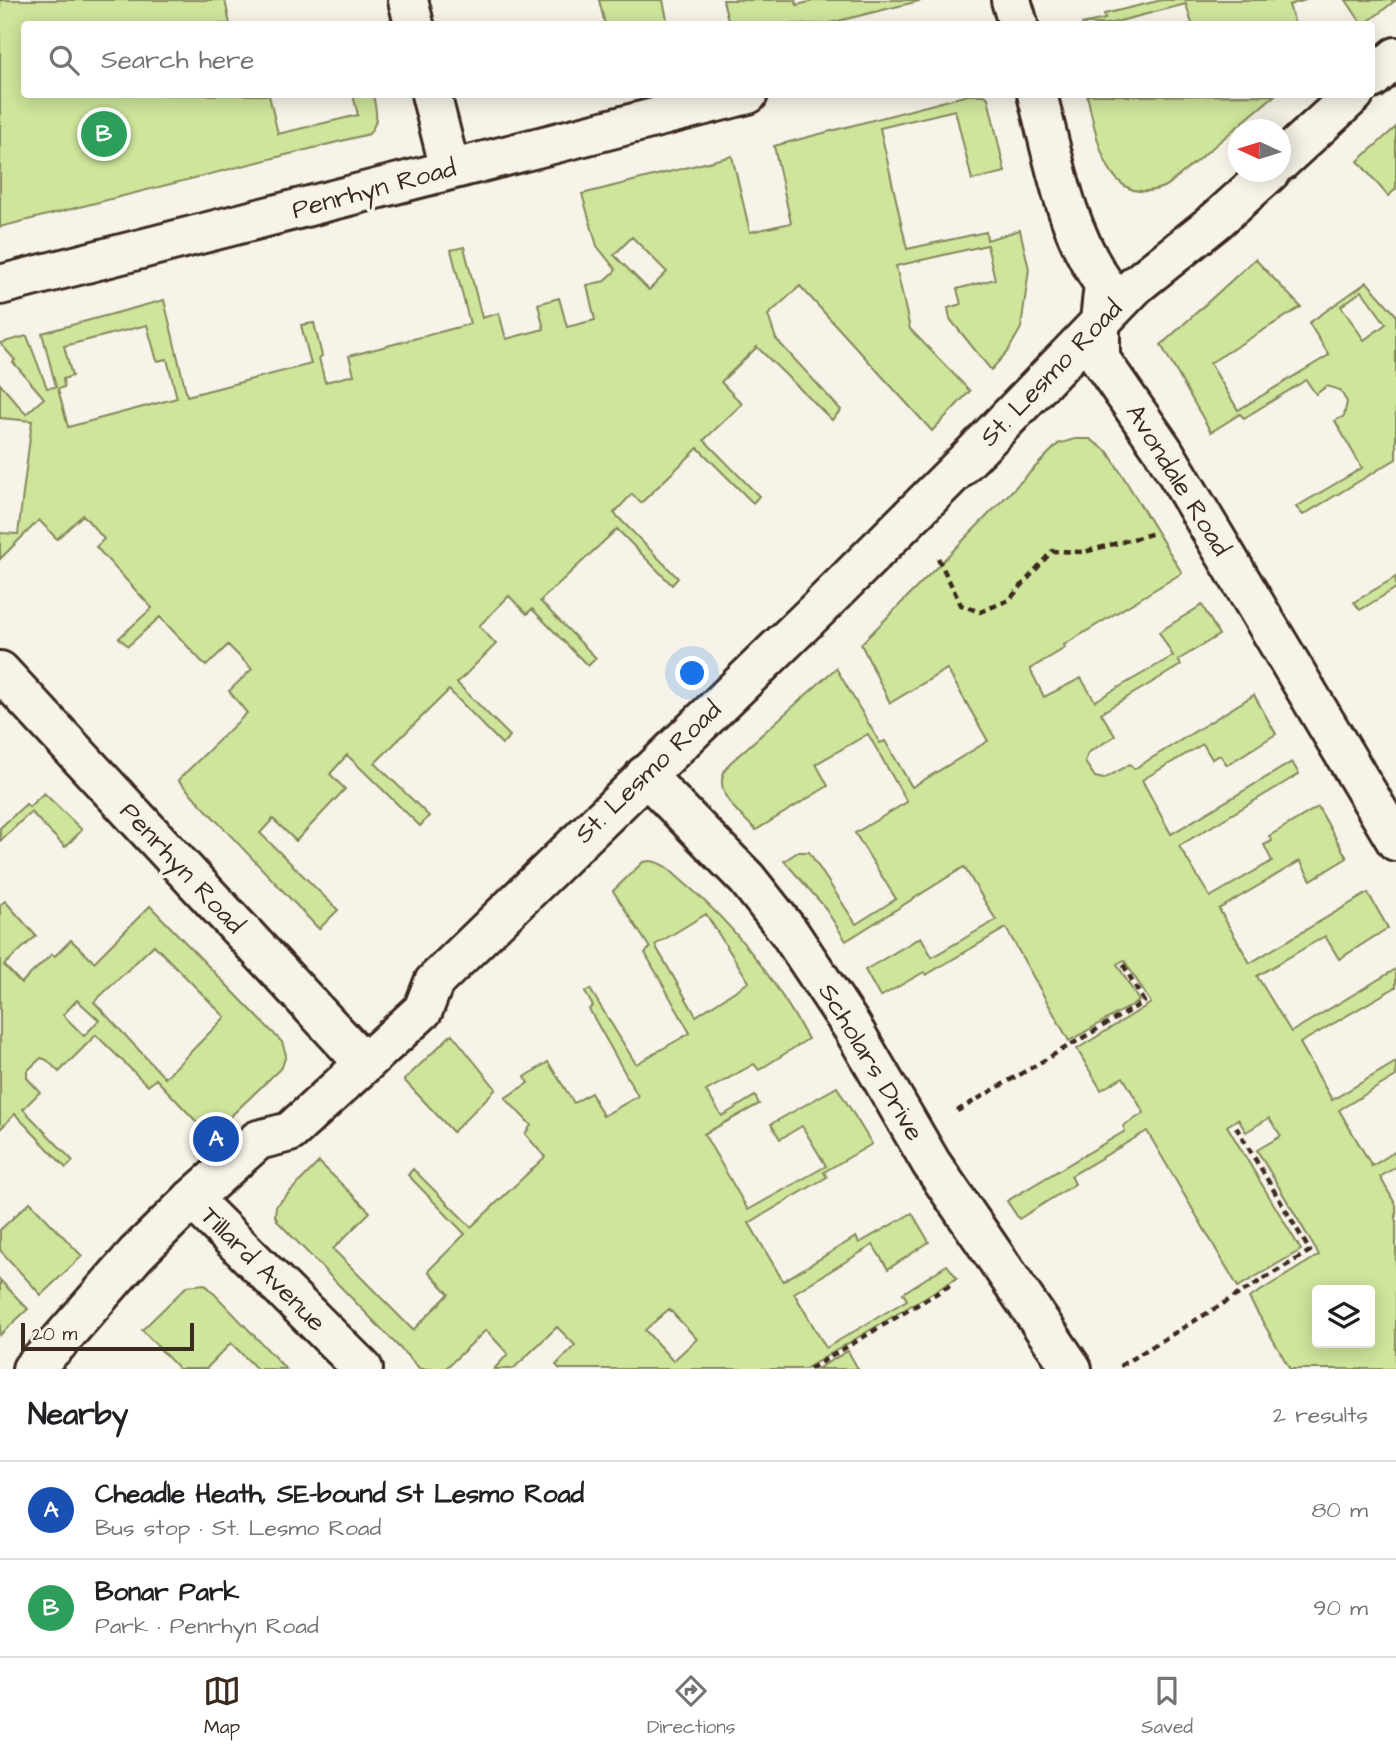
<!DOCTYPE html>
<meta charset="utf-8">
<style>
body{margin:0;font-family:"Architects Daughter",sans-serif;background:#f2f2f2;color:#202124}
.controls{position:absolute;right:21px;bottom:21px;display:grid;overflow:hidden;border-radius:7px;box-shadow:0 4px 18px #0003}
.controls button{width:63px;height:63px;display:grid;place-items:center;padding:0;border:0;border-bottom:2px solid #e0e0e0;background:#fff;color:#202124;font:35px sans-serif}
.compass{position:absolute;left:1228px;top:119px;width:63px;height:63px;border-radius:50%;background:#fff;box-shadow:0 4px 18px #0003;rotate:274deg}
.scale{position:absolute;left:21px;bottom:18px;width:173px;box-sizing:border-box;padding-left:7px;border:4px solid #3b2a1e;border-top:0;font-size:19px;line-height:24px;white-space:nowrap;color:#3b2a1e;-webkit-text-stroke:5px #f7f3e8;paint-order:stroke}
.you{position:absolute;left:693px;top:674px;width:24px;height:24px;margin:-18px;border:5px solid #fff;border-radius:50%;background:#1a73e8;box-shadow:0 0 0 10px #1a73e833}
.badge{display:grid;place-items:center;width:46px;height:46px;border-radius:50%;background:#3b2a1e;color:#fff;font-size:23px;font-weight:700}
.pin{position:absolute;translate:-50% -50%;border:4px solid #fff;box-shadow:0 2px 7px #0006}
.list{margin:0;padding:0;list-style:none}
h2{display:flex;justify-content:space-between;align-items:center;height:91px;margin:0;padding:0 28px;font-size:30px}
h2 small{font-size:23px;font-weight:400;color:#757577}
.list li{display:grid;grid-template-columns:46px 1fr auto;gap:21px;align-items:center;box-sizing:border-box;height:98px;padding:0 28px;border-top:2px solid #e0e0e0}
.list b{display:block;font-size:26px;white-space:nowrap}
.list p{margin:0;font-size:23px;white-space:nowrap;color:#757577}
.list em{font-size:23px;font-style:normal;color:#757577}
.icon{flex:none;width:38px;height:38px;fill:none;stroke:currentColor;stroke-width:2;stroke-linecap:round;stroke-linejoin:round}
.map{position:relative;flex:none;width:1396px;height:1369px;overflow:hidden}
.search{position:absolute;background:#fff;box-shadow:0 4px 18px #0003;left:21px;right:21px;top:21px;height:77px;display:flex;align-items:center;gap:18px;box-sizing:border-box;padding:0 24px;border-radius:7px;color:#757577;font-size:26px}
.sheet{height:287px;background:#fff}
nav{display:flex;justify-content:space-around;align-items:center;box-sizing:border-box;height:98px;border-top:2px solid #e0e0e0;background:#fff;font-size:19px;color:#757577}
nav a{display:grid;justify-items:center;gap:4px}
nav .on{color:#3b2a1e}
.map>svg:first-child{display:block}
</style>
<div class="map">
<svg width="1396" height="1369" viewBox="0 0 1396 1369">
<rect width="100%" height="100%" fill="#f7f3e8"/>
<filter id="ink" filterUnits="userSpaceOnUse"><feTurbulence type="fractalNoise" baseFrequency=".0143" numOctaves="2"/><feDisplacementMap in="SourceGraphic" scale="14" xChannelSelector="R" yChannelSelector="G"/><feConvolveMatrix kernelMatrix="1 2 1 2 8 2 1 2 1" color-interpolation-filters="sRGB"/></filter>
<g filter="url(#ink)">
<g fill="#cee59b" stroke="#84885c" stroke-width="2" fill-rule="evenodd">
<path d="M0,0H225L230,24H24V94L269,95L278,134L358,115L353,95H373C376,111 380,120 369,134L0,227Z"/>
<path d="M599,0H663L668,24H605Z"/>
<path d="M723,0H795L797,5L817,0H923L826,24H729Z"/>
<path d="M1162,0H1306L1289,5L1295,24H1192L1186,4L1108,24H1081L1105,19L1104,14Z"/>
<path d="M1346,0H1396L1365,24H1362Z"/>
<path d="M968,95H985L988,98L1005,172L972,180L955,110L880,128L907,249L986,232L987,240L1020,230L1029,269L1021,328L1008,351L991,370L950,319L948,308L961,304L957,289L995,279L987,245L896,266L910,329L970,391L932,431L800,286L768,315L776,339L841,410L832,420L757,347L721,382L742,404L704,440L759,496L753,503L698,448L641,503L632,494L614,513L678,578L672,585L617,529L540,601L596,658L588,666L532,609L527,614L509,596L479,626L496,644L457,683L510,736L502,744L449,690L375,763L429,816L420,826L347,755L330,774L345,789L296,841L273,819L260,833L338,910L319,929L178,780L247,713L229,691L252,669L228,645L206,666L160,617L128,646L119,638L152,608L96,547L104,539L83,515L57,539L39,520L0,559V533L18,534L32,421L0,418V384L26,414L44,398L13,362L15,360L0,343L27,336L47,388L56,387L42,333L164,300L187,396L311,364L301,325L314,323L322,356L319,358L325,382L354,375L349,356L470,324L451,250L464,247L482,318L499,313L506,339L544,329L538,304L559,298L567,327L595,320L587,285L605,281L616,270L597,246L582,194L732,156L750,232L791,223L774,146ZM632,237L667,272L649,290L614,255ZM147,325L157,361L167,359L177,398L68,427L58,389L64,387L63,379L72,376L64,346Z"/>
<path d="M1125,95V96L1275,95L1168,185C1106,214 1097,136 1087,95Z"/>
<path d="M1396,127V189L1388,196L1358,161Z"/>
<path d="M1255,259L1301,307L1210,363L1238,410L1329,355L1309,323L1367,282L1396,315V459L1303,515L1296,507L1362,468L1335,421L1344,416L1347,402L1340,390L1327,386L1316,394L1306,380L1244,418L1240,414L1211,432L1161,345ZM1362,291L1386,324L1364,340L1341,306Z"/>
<path d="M1075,439H1090L1108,452L1182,573L1064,645L1065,648L1030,669L1044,697L1081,678L1095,701L1173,656L1159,632L1202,605L1219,635L1178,660L1181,665L1101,713L1115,736L1088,753L1085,762L1095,777L1104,779L1130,764L1134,769L1254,695L1276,734L1227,765L1220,755L1212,759L1203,744L1142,780L1171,834L1292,762L1299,774L1179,846L1210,897L1272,861L1264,845L1272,841L1269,836L1318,807L1347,858L1311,880L1300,861L1219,909L1250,963L1368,893L1388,928L1339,959L1325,936L1257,976L1291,1032L1396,969V987L1300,1043L1332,1100L1396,1062V1076L1339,1110L1372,1166L1396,1151V1167L1380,1177L1396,1205V1369H1290L1249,1298L1319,1255L1257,1150L1281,1136L1269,1118L1246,1132L1238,1119L1227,1126L1301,1250L1238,1287L1147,1131L1071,1176L1075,1184L1019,1219L1007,1201L1125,1131L1123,1126L1144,1113L1123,1077L1101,1090L1077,1049L1151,1003L1124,960L1117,964L1139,1001L1069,1041L1006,928L926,975L924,972L880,997L865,970L921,937L932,957L996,920L964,867L846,941L823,905L784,861L798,852H809L856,924L896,899L855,833L907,802L868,734L816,764L828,786L756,830C738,812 707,789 730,763L836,668L880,743L885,741L912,787L988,741L947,669L890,703L861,644L1058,444ZM1317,1290H1370V1343H1317Z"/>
<path d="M1396,577V588L1360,610L1354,602Z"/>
<path d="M44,793L82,830L65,847L31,812L0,841V828L26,804L29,807Z"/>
<path d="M650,861C663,862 672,872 681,880C735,925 774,978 808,1039L759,1070L754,1064L706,1091L722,1116L755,1096L759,1104L704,1134L748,1210L826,1166L802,1126L780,1139L771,1124L837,1087L872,1144L824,1172L827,1177L749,1223L783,1281L856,1237L859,1243L912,1213L929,1242L888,1269L873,1245L794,1293L826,1348L907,1300L903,1293L947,1265L957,1278L805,1369H560L556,1365L575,1345L557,1327L513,1369H494L508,1354L486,1330L445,1369H420L278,1222L275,1216L276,1206L319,1162L370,1212L333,1249L413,1330L449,1294L428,1271L465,1234L408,1175L413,1169L471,1227L545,1157L525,1134L531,1125L505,1098L528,1083L525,1077L548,1062L574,1103L591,1093L603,1116L638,1096L589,1009L593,1006L585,992L590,989L636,1064L690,1033L645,953L650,948L613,891L643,862ZM706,914L749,982L696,1016L655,945ZM669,1309L697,1339L673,1361L645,1330Z"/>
<path d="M5,901L36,936L4,965L21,983L52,954L55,956L71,940L94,962L150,906L282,1042L286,1055L282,1067L210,1136L156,1079L148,1086L96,1035L59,1072L47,1060L41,1058L27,1071V1078L40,1092L23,1109L73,1161L66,1168L15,1114L0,1129V905ZM154,945L225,1017L165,1078L94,1002ZM77,1000L99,1020L84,1036L63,1015Z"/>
<path d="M452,1034L496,1089L453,1132L404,1080Z"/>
<path d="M30,1202L82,1256L41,1295L0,1250V1230Z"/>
<path d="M0,1280L28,1309L0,1335Z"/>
<path d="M205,1284L286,1369H257L231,1343L206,1369H179L142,1330L187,1286Z"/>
<path d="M848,1351L858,1369H817Z"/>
</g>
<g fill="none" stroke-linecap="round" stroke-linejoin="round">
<g stroke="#3b2a1e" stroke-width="44">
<g id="minor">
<path d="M408,0L414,24"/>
<path d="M1011,0L1018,24"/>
<path d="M1372,79L1396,57"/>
<path d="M431,94L450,169"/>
<path d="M1037,94C1054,159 1065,229 1104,284L1100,321V359L1163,450L1396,841"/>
<path d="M1280,162L1354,94"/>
<path d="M0,285L748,94"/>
<path d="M0,671L364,1063"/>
<path d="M645,775L747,879L789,932L852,1027L931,1163L1072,1369"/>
<path d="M192,1199L363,1369"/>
<path d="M32,1369L59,1342L136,1254L192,1199L258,1140L290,1132L423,1010L434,982L815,612L980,447L1136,285L1217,220L1270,172"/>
</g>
</g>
<g stroke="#3b2a1e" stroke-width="4.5" stroke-dasharray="7 5" stroke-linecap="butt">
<path d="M938,558L961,605L980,612L1009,600L1052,551L1084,552L1155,533"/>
<path d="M957,1111L1144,1002L1123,964"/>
<path d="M1120,1366L1310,1251L1236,1127"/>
<path d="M810,1369L952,1284"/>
</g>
<use href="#minor" stroke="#f7f3e8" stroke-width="38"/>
</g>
</g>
<g text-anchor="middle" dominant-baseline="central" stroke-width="7" stroke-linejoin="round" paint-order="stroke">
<g font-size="26" fill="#3b2a1e" stroke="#f7f3e8">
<text transform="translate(374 189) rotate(-15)">Penrhyn Road</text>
<text transform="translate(1051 373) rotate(-46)">St. Lesmo Road</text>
<text transform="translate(1178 480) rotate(58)">Avondale Road</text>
<text transform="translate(648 772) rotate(-44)">St. Lesmo Road</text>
<text transform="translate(182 868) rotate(47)">Penrhyn Road</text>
<text transform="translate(871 1062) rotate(59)">Scholars Drive</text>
<text transform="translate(263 1269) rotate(45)">Tillard Avenue</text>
</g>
</g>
</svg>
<div class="controls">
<button><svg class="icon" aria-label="layers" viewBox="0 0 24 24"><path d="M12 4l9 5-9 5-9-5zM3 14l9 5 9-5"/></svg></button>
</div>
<svg class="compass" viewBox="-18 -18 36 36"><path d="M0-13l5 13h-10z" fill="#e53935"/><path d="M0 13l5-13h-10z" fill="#757577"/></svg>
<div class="scale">20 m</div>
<div class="you"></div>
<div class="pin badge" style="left:216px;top:1139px;background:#1a4fb4">A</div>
<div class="pin badge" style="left:104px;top:134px;background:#2e9e5b">B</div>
<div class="search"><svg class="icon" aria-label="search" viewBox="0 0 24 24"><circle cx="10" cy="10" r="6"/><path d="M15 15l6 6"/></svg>Search here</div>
</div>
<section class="sheet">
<h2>Nearby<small>2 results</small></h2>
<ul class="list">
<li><span class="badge" style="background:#1a4fb4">A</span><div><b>Cheadle Heath, SE-bound St Lesmo Road</b><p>Bus stop · St. Lesmo Road</p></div><em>80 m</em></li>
<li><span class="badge" style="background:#2e9e5b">B</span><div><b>Bonar Park</b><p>Park · Penrhyn Road</p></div><em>90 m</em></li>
</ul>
</section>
<nav>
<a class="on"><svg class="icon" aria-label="map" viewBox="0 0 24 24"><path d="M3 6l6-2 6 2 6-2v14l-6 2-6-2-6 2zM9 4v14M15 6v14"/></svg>Map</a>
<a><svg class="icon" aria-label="directions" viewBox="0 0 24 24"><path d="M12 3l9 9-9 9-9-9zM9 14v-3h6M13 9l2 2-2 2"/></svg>Directions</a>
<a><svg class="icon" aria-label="saved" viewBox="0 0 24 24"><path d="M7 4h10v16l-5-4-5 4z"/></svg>Saved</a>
</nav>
